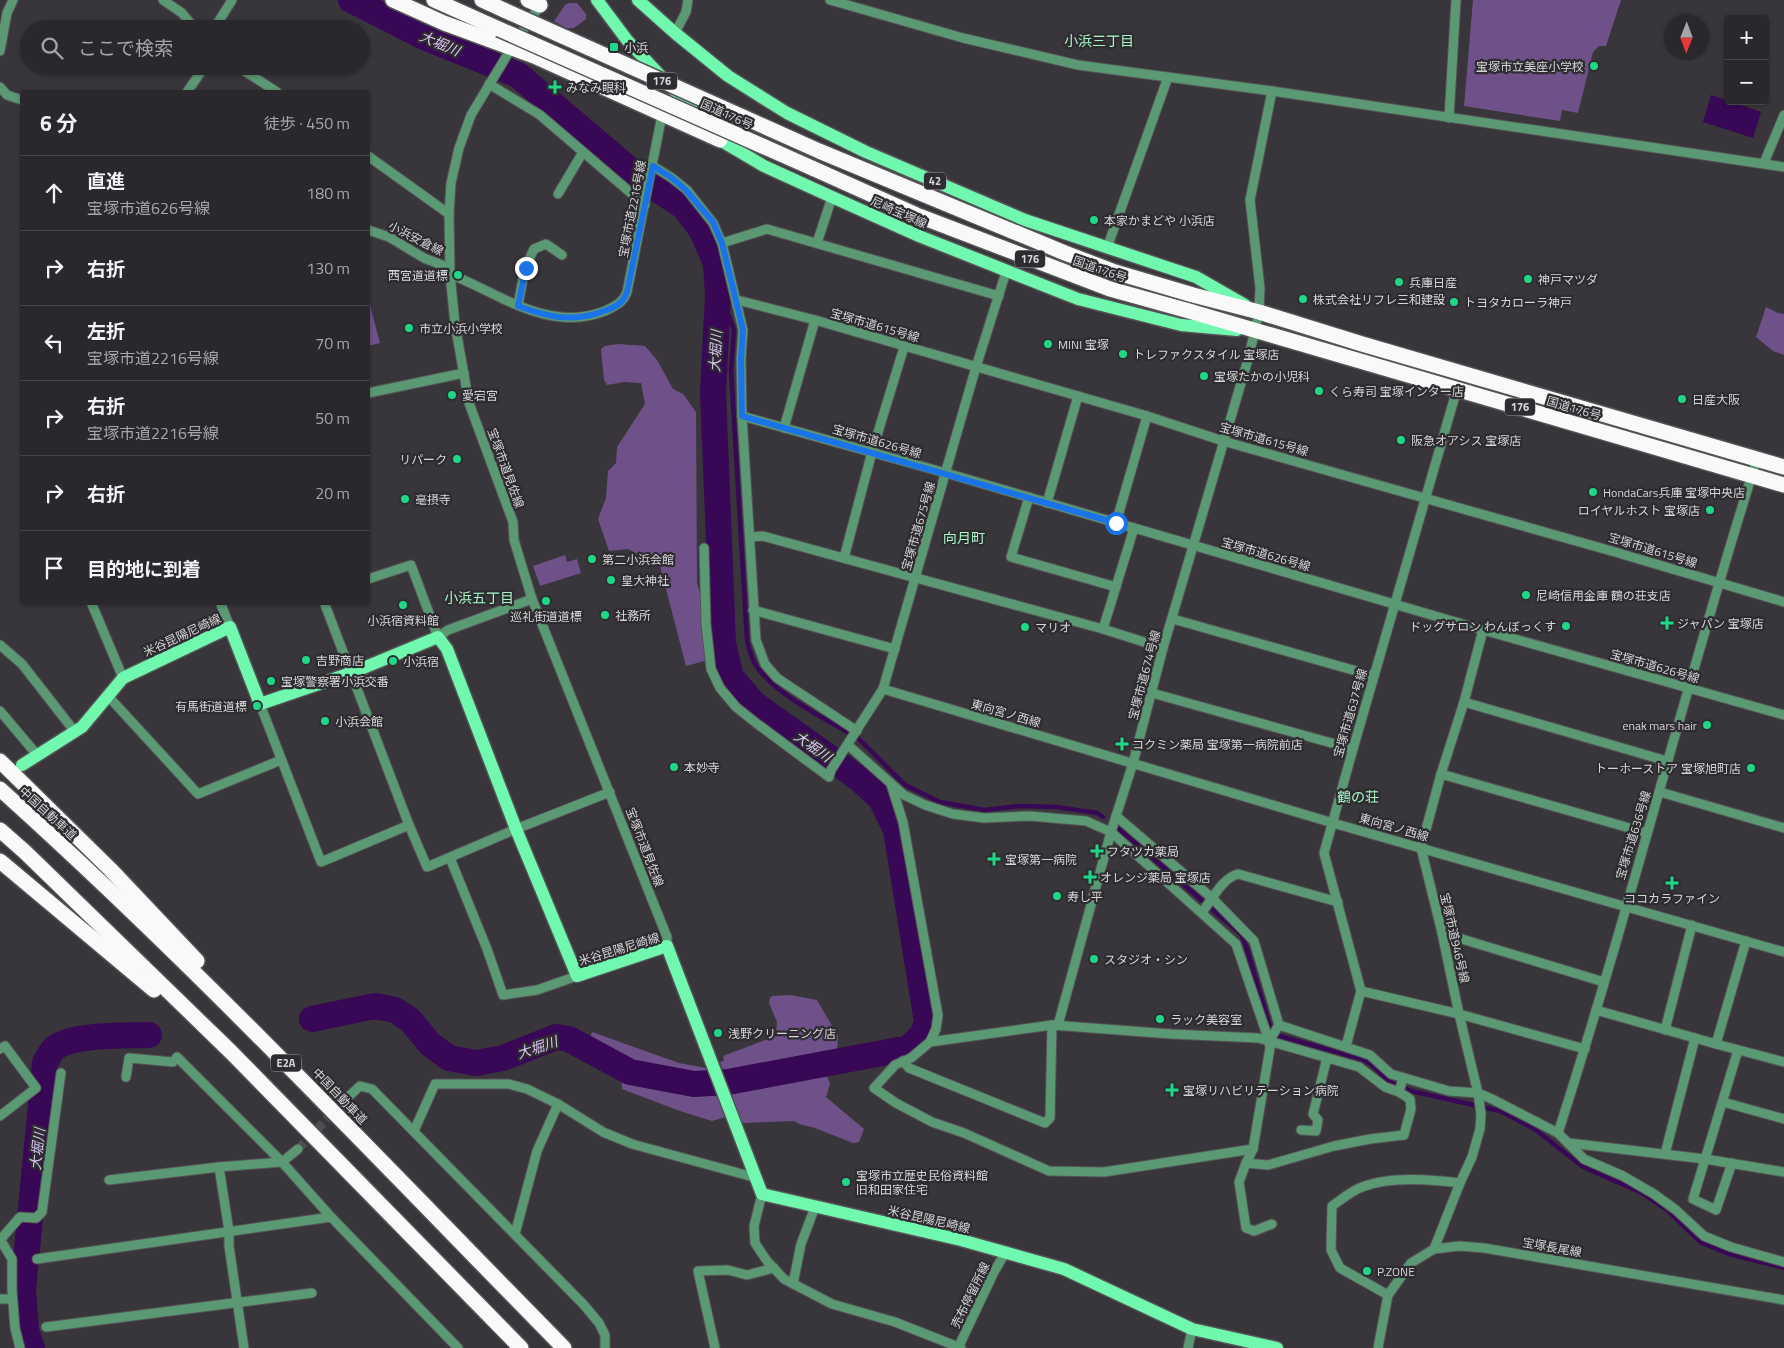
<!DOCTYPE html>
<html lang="ja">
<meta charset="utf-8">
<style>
body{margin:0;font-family:"Titillium Web","Noto Sans JP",sans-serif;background:#363438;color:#f1f3f6}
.controls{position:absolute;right:15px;top:15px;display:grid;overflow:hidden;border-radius:5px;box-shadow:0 1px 4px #0004}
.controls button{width:45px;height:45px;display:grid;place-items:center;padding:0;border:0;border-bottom:1px solid #464448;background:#2a282c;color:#f1f3f6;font:25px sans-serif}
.compass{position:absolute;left:1664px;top:15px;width:45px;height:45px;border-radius:50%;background:#2a282c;box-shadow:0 1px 4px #0004;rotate:181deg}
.stop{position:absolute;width:15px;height:15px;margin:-11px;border:4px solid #1a73e8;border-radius:50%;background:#fff}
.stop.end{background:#1a73e8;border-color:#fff;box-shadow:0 1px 5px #0008}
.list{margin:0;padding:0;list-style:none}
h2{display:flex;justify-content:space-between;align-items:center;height:65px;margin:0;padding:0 20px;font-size:21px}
h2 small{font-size:16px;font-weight:400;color:#a5a6a9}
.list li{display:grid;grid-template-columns:32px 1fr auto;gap:15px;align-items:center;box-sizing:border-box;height:75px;padding:0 20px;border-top:1px solid #464448}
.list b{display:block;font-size:19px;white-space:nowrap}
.list p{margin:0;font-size:16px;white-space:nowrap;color:#a5a6a9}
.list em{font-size:16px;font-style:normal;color:#a5a6a9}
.icon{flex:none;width:28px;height:28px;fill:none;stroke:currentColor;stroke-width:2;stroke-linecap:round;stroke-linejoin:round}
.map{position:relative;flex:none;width:1784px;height:1348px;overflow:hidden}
.search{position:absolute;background:#2a282c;box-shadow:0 1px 4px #0004;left:20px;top:20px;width:350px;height:55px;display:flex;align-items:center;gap:12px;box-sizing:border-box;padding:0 18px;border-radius:28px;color:#a5a6a9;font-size:19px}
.panel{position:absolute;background:#2a282c;box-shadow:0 1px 4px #0004;left:20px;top:90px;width:350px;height:515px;border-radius:5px}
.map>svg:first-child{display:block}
</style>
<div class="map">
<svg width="1784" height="1348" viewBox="0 0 1784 1348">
<rect width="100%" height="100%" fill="#38363a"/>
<g fill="#6f518a">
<path d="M1473,0H1621L1606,46H1599L1593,52L1578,113L1562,110L1560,121L1464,106Z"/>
<path d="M569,3H577L586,14V19L574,28H566L554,21L565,5Z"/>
<path d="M368,298L380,343L368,346Z"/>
<path d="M1766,307L1778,313L1784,314V355L1773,351L1756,337Z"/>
<path d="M618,344L645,346L657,360L673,389L683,394L696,412L697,583L719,657L686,666L660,566L628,549L609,551L598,519L606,498L608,471L616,463L617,447L645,404L641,383L624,382L607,385L604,380L601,349L605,346Z"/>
<path d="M565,555L567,562L577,559L581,573L540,586L533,566Z"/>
<path d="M790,995L817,1000L838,1036L837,1051L825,1054L821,1058L830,1084L826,1097L864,1129L859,1142L853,1143L815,1128L799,1124L794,1121L742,1123L720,1062L724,1061L723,1056L776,1036L777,1022L769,1003L770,998L772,996Z"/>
<path d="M592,1032L679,1063L706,1068L726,1117L712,1121L680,1111L622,1089C623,1065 603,1065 584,1059Z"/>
</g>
<path fill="#380755" d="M1711,95L1761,112L1753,138L1703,122Z"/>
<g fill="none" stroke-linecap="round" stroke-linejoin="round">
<g stroke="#380755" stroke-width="4.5">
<path d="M718,296L729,316L734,330L731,370L747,640C749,649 751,658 756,666C777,695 817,714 847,732"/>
<path d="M859,739L905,785L940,802L985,810L1018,806L1057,807L1097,813L1103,817"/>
<path d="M1119,829L1241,934L1246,946L1270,1027L1279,1036L1362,1059L1371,1064L1390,1082L1411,1091L1500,1111L1533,1128L1583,1167L1640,1192L1667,1210L1700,1242L1729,1254L1784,1268"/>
</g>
<g stroke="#380755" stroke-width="26">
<path d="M312,1019L375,1006L395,1010L410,1020L430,1044L449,1058L476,1063L503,1058L556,1037L569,1039L630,1072L694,1084L728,1082L909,1048L922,1035L927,1022L896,830L881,799L858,778L753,703L731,677L723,643L713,392L718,296L716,263L701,229L684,207L637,176L518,75L424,37L351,0"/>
<path d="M32,1348L26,1330L23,1290L45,1063C48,1058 51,1050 56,1047C75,1034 125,1036 149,1035"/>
</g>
<path stroke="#504e52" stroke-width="9" stroke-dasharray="9 4.5" stroke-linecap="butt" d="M298,1149L347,1098"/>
<g stroke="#545356" stroke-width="11">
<g id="minor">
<path d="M163,0L182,13L195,29"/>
<path d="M830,0L963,38L1078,65L1272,91L1784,167"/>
<path d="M542,2L512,47L471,115L459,148L451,183L449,214L450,274L455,324L469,403L513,522L514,540L532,599L667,937V946"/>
<path d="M214,29L232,0"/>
<path d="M675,33L686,12L688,0"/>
<path d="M0,51L7,13L13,0"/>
<path d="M237,66L277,92"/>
<path d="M489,84L540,115L645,205"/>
<path d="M0,87L7,95L22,100"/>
<path d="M187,92L205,66"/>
<path d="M1449,118L1456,0"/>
<path d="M368,156L449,214"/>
<path d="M1764,163L1784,115"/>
<path d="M653,166L672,178L687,190L713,223L722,243L743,330L741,359L742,416L756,640L765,664L777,678L857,731"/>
<path d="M558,194L583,152"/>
<path d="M368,230L389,237L424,258L442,265L450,274C500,294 549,333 605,311C615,306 623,303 627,292L662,115"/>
<path d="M722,243L767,229L999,296"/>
<path d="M817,243L832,197"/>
<path d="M1107,248L1168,77"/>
<path d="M737,300L815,320L1147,416L1223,441L1615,552L1784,602"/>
<path d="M518,305L525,268L534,249L546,244L562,255"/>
<path d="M368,393L464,373"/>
<path d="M742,416L946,473L1483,630L1784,715"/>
<path d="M784,428L815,320"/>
<path d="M1029,497L1011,557L1116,587"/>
<path d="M1047,503L1078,396"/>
<path d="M1116,523L1147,416"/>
<path d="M750,537L763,536L1103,629L1163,648"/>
<path d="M704,548L706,624L711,669L720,688L736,707L756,723L829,777L831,770L883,689L976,367L1006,272"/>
<path d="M844,558L872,452L904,347"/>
<path d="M368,579L411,565L438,637L448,630L532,599"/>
<path d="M91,602L123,678"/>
<path d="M220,602L230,627"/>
<path d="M324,602L409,825L427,867L516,829L610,792"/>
<path d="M753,610L895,649"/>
<path d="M1173,619L1374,676"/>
<path d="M1103,629L1134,528"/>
<path d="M0,645L22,664L75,732"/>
<path d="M883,689L1333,823L1784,952"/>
<path d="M1152,693L1353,749"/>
<path d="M108,696L198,794L281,760"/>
<path d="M1464,702L1667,761"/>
<path d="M260,704L321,862L409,825"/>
<path d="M0,711L38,756"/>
<path d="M848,745L904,795L925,805L953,814L984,818L1030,816L1086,821L1111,832L1236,944L1269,1041"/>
<path d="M1441,774L1647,833"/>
<path d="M891,784L903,822L938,1015L936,1029L930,1042"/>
<path d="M1660,792L1784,828"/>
<path d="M1116,816L1212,898L1254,941L1279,1025L1370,1055L1391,1074L1449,1091L1478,1093L1492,1099L1558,1133C1630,910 1686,682 1757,459"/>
<path d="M450,858L487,949L503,995L537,990L577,976"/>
<path d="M1202,912C1213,899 1221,879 1238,874L1338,902"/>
<path d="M1442,933L1604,982"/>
<path d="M1361,991L1459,1014L1585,1049"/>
<path d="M1596,1010L1716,1044L1746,941"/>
<path d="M1058,1025L1111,832L1133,763L1163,648L1249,356L1259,312L1260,288L1250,200L1272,91"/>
<path d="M1665,1030L1692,925"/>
<path d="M1716,1044L1784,1062"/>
<path d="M1346,1046L1361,991L1324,853L1353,749L1457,389"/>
<path d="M0,1049L5,1046L36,1088L0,1116"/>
<path d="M903,1061L909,1068L1045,1123L1050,1118L1052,1025"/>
<path d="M126,1077L129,1058L173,1062L177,1057L282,1162L331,1217L458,1348"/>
<path d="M347,1098L360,1086L372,1089L584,1305L599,1323L605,1335V1348"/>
<path d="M1723,1102L1784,1119"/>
<path d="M1301,1130L1316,1131L1318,1120L1313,1114L1327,1058"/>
<path d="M414,1131L435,1084H509L527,1089L558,1104"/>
<path d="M1558,1133L1584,1159L1623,1176L1654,1194L1676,1210L1704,1236L1731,1247L1784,1262"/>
<path d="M1569,1143L1705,1159L1784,1172"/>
<path d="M1253,1149L1104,1172L1049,1171L964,1133L932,1122L896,1103L874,1088L895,1065L911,1058L930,1042L1052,1025L1171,1034L1258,1038L1269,1041L1359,1067L1385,1087L1399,1092"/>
<path d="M1665,1154L1695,1038"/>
<path d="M1246,1163L1253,1149L1270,1048L1269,1041L1279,1025"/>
<path d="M1732,1163L1716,1210L1693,1199L1738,1050"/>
<path d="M219,1167L229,1231V1246L244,1348"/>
<path d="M109,1180L219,1167L282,1162L298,1149"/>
<path d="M762,1194L754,1226L755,1243L767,1261L784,1279L832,1304L895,1322L961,1348"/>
<path d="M1272,1224L1254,1231L1246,1228L1239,1182L1246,1163L1268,1165L1334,1146L1370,1139L1404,1135L1411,1109L1410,1099L1399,1092L1403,1078"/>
<path d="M515,1234L537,1151L558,1104L603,1132L632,1144L757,1178"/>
<path d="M0,1239L12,1259V1291L15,1328L20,1348"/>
<path d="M0,1240L20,1217L36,1218L42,1212L61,1073"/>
<path d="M1434,1249L1460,1183L1472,1157L1480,1129L1481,1114L1478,1093L1459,1014L1442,933L1421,848L1441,774L1464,702L1483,630"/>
<path d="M37,1259L331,1217"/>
<path d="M793,1284L801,1244L815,1207"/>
<path d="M1388,1295L1340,1268L1331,1250L1332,1206C1341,1200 1351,1191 1362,1187C1390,1176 1430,1179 1460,1183"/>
<path d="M0,1299H12"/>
<path d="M46,1327L312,1293"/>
<path d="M715,1348L698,1271L728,1270L747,1275L774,1268"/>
<path d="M958,1348L994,1272L1005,1253"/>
<path d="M1188,1348L1192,1329"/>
<path d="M1378,1348L1388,1295L1411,1263L1434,1249L1459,1246L1484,1248L1784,1300"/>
</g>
</g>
<g stroke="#545356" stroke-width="15">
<g id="major">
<path d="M597,0L627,40L698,116"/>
<path d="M638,0L675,33L728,76L787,113L866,152L1025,220L1196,277L1245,305"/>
<path d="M713,133L720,140L764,166L832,197L919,236L1078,299L1181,325L1237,330"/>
<path d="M22,765L82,727L123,678L230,627L260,704L351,673L438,637L447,649L516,829L577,976L667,946L762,1194L961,1240L1064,1269L1192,1329L1277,1348"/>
</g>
</g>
<g stroke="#545356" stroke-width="18">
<g id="highway">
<path d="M393,0L444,23L534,56L720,140"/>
<path d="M434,0L499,29"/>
<path d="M482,0L506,11"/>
<path d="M528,0L540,5"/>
<path d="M819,151L1065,253L1115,272L1193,295L1259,312L1362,344L1784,467"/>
<path d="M812,168L919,216L1110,289L1189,311L1784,485"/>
<path d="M0,761L110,869L197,961"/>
<path d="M0,789C197,966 378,1159 564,1348"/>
<path d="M0,830L25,852L231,1052L521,1348"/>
<path d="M0,861L154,990"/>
</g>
</g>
<use href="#minor" stroke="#5b9874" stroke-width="9"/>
<use href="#major" stroke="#70f9ae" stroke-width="12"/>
<use href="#highway" stroke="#f9f9f9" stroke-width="15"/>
<g stroke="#545356" stroke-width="18" stroke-linecap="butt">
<g id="highway-bridge">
<path d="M506,11L819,151"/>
<path d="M499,29L812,168"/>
</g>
</g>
<use href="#highway-bridge" stroke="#f9f9f9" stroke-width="15"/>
</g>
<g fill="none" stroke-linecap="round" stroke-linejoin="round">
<path stroke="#1a73e8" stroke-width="6" d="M526,268L518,306C548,317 573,323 604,311C615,307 623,304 627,292L653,166L672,178L686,190L713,222L722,243L743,330L741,359L742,416L1116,523"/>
</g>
<g fill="#1fd887" stroke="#2e2c30" stroke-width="2">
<rect x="609" y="42" width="10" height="10" rx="2.5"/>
<circle cx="1594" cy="66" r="5"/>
<path d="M552.5 79.5h5v5h5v5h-5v5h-5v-5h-5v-5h5z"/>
<circle cx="1094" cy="220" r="5"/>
<circle cx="458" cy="275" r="5"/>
<circle cx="1528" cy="279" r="5"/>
<circle cx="1399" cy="282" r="5"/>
<circle cx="1303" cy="299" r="5"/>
<circle cx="1454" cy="302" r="5"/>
<circle cx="409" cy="328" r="5"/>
<circle cx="1048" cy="344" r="5"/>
<circle cx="1123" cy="354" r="5"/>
<circle cx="1204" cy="376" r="5"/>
<circle cx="1319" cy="391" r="5"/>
<circle cx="452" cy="395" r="5"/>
<circle cx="1682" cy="399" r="5"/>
<circle cx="1401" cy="440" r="5"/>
<circle cx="457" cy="459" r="5"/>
<circle cx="1593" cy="492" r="5"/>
<circle cx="405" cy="499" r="5"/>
<circle cx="1710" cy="510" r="5"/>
<circle cx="592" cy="559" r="5"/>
<circle cx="611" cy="580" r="5"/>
<circle cx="1526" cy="595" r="5"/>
<circle cx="546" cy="601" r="5"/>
<circle cx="403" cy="605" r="5"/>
<circle cx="605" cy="615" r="5"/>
<path d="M1664.5 615.5h5v5h5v5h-5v5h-5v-5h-5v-5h5z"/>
<circle cx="1566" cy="626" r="5"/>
<circle cx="1025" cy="627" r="5"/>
<circle cx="306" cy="660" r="5"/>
<circle cx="393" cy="661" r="5"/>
<circle cx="271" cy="681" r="5"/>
<circle cx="257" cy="706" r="5"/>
<circle cx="325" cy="721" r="5"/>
<circle cx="1707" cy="725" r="5"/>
<path d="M1119.5 736.5h5v5h5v5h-5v5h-5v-5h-5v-5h5z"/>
<circle cx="674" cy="767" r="5"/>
<circle cx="1751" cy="768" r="5"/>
<path d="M1094.5 843.5h5v5h5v5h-5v5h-5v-5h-5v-5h5z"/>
<path d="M991.5 851.5h5v5h5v5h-5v5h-5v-5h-5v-5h5z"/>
<path d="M1087.5 869.5h5v5h5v5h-5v5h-5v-5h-5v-5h5z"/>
<path d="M1669.5 875.5h5v5h5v5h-5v5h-5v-5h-5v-5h5z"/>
<circle cx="1057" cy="896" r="5"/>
<circle cx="1094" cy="959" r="5"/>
<circle cx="1160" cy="1019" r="5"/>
<circle cx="718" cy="1033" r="5"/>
<path d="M1169.5 1082.5h5v5h5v5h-5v5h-5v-5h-5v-5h5z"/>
<circle cx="846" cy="1182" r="5"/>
<circle cx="1367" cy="1271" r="5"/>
</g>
<g text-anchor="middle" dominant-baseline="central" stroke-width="4.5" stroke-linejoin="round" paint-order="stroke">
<g fill="#2e2c30" stroke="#a4a2a5" stroke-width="1">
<rect x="647" y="72.5" width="30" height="17" rx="4"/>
<rect x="924" y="172.5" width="22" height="17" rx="4"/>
<rect x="1015" y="250.5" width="30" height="17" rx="4"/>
<rect x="1505" y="398.5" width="30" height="17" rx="4"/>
<rect x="271" y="1054.5" width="30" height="17" rx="4"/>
</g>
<g font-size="11" font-weight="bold" fill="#d6d5d7">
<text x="662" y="81">176</text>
<text x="935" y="181">42</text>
<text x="1030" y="259">176</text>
<text x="1520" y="407">176</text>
<text x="286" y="1063">E2A</text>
</g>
<g font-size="12" fill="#d6d5d7" stroke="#2e2c30" text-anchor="start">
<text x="624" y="47">小浜</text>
<text x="1584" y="66" text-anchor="end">宝塚市立美座小学校</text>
<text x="566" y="87">みなみ眼科</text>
<text x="1104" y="220">本家かまどや 小浜店</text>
<text x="448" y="275" text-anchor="end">西宮道道標</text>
<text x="1538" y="279">神戸マツダ</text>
<text x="1409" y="282">兵庫日産</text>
<text x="1313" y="299">株式会社リフレ三和建設</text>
<text x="1464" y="302">トヨタカローラ神戸</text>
<text x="419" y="328">市立小浜小学校</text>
<text x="1058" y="344">MINI 宝塚</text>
<text x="1133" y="354">トレファクスタイル 宝塚店</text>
<text x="1214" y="376">宝塚たかの小児科</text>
<text x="1329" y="391">くら寿司 宝塚インター店</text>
<text x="462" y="395">愛宕宮</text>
<text x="1692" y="399">日産大阪</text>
<text x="1411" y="440">阪急オアシス 宝塚店</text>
<text x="447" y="459" text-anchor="end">リパーク</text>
<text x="1603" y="492">HondaCars兵庫 宝塚中央店</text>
<text x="415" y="499">毫摂寺</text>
<text x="1700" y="510" text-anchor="end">ロイヤルホスト 宝塚店</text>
<text x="602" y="559">第二小浜会館</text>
<text x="621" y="580">皇大神社</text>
<text x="1536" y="595">尼崎信用金庫 鶴の荘支店</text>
<text x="615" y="615">社務所</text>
<text x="546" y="616" text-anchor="middle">巡礼街道道標</text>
<text x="403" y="620" text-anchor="middle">小浜宿資料館</text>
<text x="1677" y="623">ジャパン 宝塚店</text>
<text x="1556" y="626" text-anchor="end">ドッグサロン わんぼっくす</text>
<text x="1035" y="627">マリオ</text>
<text x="316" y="660">吉野商店</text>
<text x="403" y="661">小浜宿</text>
<text x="281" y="681">宝塚警察署小浜交番</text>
<text x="247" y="706" text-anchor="end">有馬街道道標</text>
<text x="335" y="721">小浜会館</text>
<text x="1697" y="725" text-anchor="end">enak mars hair</text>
<text x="1132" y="744">コクミン薬局 宝塚第一病院前店</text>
<text x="684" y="767">本妙寺</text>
<text x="1741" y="768" text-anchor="end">トーホーストア 宝塚旭町店</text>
<text x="1107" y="851">フタツカ薬局</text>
<text x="1005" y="859">宝塚第一病院</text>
<text x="1100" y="877">オレンジ薬局 宝塚店</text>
<text x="1067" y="896">寿し平</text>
<text x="1672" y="898" text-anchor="middle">ココカラファイン</text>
<text x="1104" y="959">スタジオ・シン</text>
<text x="1170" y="1019">ラック美容室</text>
<text x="728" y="1033">浅野クリーニング店</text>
<text x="1183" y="1090">宝塚リハビリテーション病院</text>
<text x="856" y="1175">宝塚市立歴史民俗資料館<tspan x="856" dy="14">旧和田家住宅</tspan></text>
<text x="1377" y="1271">P.ZONE</text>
</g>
<g font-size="12" fill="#d6d5d7" stroke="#2e2c30">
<text transform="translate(727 114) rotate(24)">国道176号</text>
<text transform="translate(632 209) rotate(-79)">宝塚市道2216号線</text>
<text transform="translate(899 212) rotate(24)">尼崎宝塚線</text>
<text transform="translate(416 238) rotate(27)">小浜安倉線</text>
<text transform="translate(1100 269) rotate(19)">国道176号</text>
<text transform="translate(875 325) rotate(16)">宝塚市道615号線</text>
<text transform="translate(1574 408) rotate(16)">国道176号</text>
<text transform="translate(1264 439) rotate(16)">宝塚市道615号線</text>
<text transform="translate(877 441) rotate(16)">宝塚市道626号線</text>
<text transform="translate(506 468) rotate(70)">宝塚市道見佐線</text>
<text transform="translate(918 526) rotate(-74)">宝塚市道675号線</text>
<text transform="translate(1653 550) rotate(17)">宝塚市道615号線</text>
<text transform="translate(1266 554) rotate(16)">宝塚市道626号線</text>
<text transform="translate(182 635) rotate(-25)">米谷昆陽尼崎線</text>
<text transform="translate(1655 666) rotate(16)">宝塚市道626号線</text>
<text transform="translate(1144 675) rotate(-75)">宝塚市道674号線</text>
<text transform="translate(1006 713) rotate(16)">東向宮ノ西線</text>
<text transform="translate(1350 713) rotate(-74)">宝塚市道637号線</text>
<text transform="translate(48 813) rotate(42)">中国自動車道</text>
<text transform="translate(1394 827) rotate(16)">東向宮ノ西線</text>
<text transform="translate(1633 835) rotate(-73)">宝塚市道636号線</text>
<text transform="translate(645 847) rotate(69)">宝塚市道見佐線</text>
<text transform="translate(1455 938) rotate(77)">宝塚市道946号線</text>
<text transform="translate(619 949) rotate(-17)">米谷昆陽尼崎線</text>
<text transform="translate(340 1096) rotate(46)">中国自動車道</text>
<text transform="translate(929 1219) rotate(13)">米谷昆陽尼崎線</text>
<text transform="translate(1552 1247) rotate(10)">宝塚長尾線</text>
<text transform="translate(970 1295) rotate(-64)">売布停留所線</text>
</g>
<g font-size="14" fill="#a8f5c6" stroke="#2e2c30">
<text x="1099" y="40">小浜三丁目</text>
<text x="964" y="537">向月町</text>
<text x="479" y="597">小浜五丁目</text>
<text x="1358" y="796">鶴の荘</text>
</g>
<g font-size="14" font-style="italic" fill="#dcc7f2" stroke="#2e2c30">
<text transform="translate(440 43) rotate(23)">大堀川</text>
<text transform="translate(715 351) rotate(-87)">大堀川</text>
<text transform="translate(813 746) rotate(35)">大堀川</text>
<text transform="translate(537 1047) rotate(-18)">大堀川</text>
<text transform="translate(37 1149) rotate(-84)">大堀川</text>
</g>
</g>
</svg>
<div class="controls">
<button>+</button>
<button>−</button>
</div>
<svg class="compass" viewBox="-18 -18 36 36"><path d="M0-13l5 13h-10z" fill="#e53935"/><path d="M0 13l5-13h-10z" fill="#a5a6a9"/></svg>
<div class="stop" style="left:1116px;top:523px"></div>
<div class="stop end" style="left:526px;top:268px"></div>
<div class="search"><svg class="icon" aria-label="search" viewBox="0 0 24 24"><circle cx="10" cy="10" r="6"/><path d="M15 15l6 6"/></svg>ここで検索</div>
<section class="panel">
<h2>6 分<small>徒歩 · 450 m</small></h2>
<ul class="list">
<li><svg class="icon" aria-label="ahead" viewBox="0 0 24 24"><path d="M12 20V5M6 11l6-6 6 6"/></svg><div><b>直進</b><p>宝塚市道626号線</p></div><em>180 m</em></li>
<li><svg class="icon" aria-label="right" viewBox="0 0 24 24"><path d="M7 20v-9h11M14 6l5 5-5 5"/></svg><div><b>右折</b></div><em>130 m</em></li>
<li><svg class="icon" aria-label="left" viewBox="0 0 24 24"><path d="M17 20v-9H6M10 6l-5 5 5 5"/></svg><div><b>左折</b><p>宝塚市道2216号線</p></div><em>70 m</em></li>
<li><svg class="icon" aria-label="right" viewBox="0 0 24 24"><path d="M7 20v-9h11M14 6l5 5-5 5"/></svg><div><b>右折</b><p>宝塚市道2216号線</p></div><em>50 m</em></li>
<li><svg class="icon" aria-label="right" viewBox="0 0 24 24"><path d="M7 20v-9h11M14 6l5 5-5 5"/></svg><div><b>右折</b></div><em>20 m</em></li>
<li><svg class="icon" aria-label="arrive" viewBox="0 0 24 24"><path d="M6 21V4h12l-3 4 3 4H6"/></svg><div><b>目的地に到着</b></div></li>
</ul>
</section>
</div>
